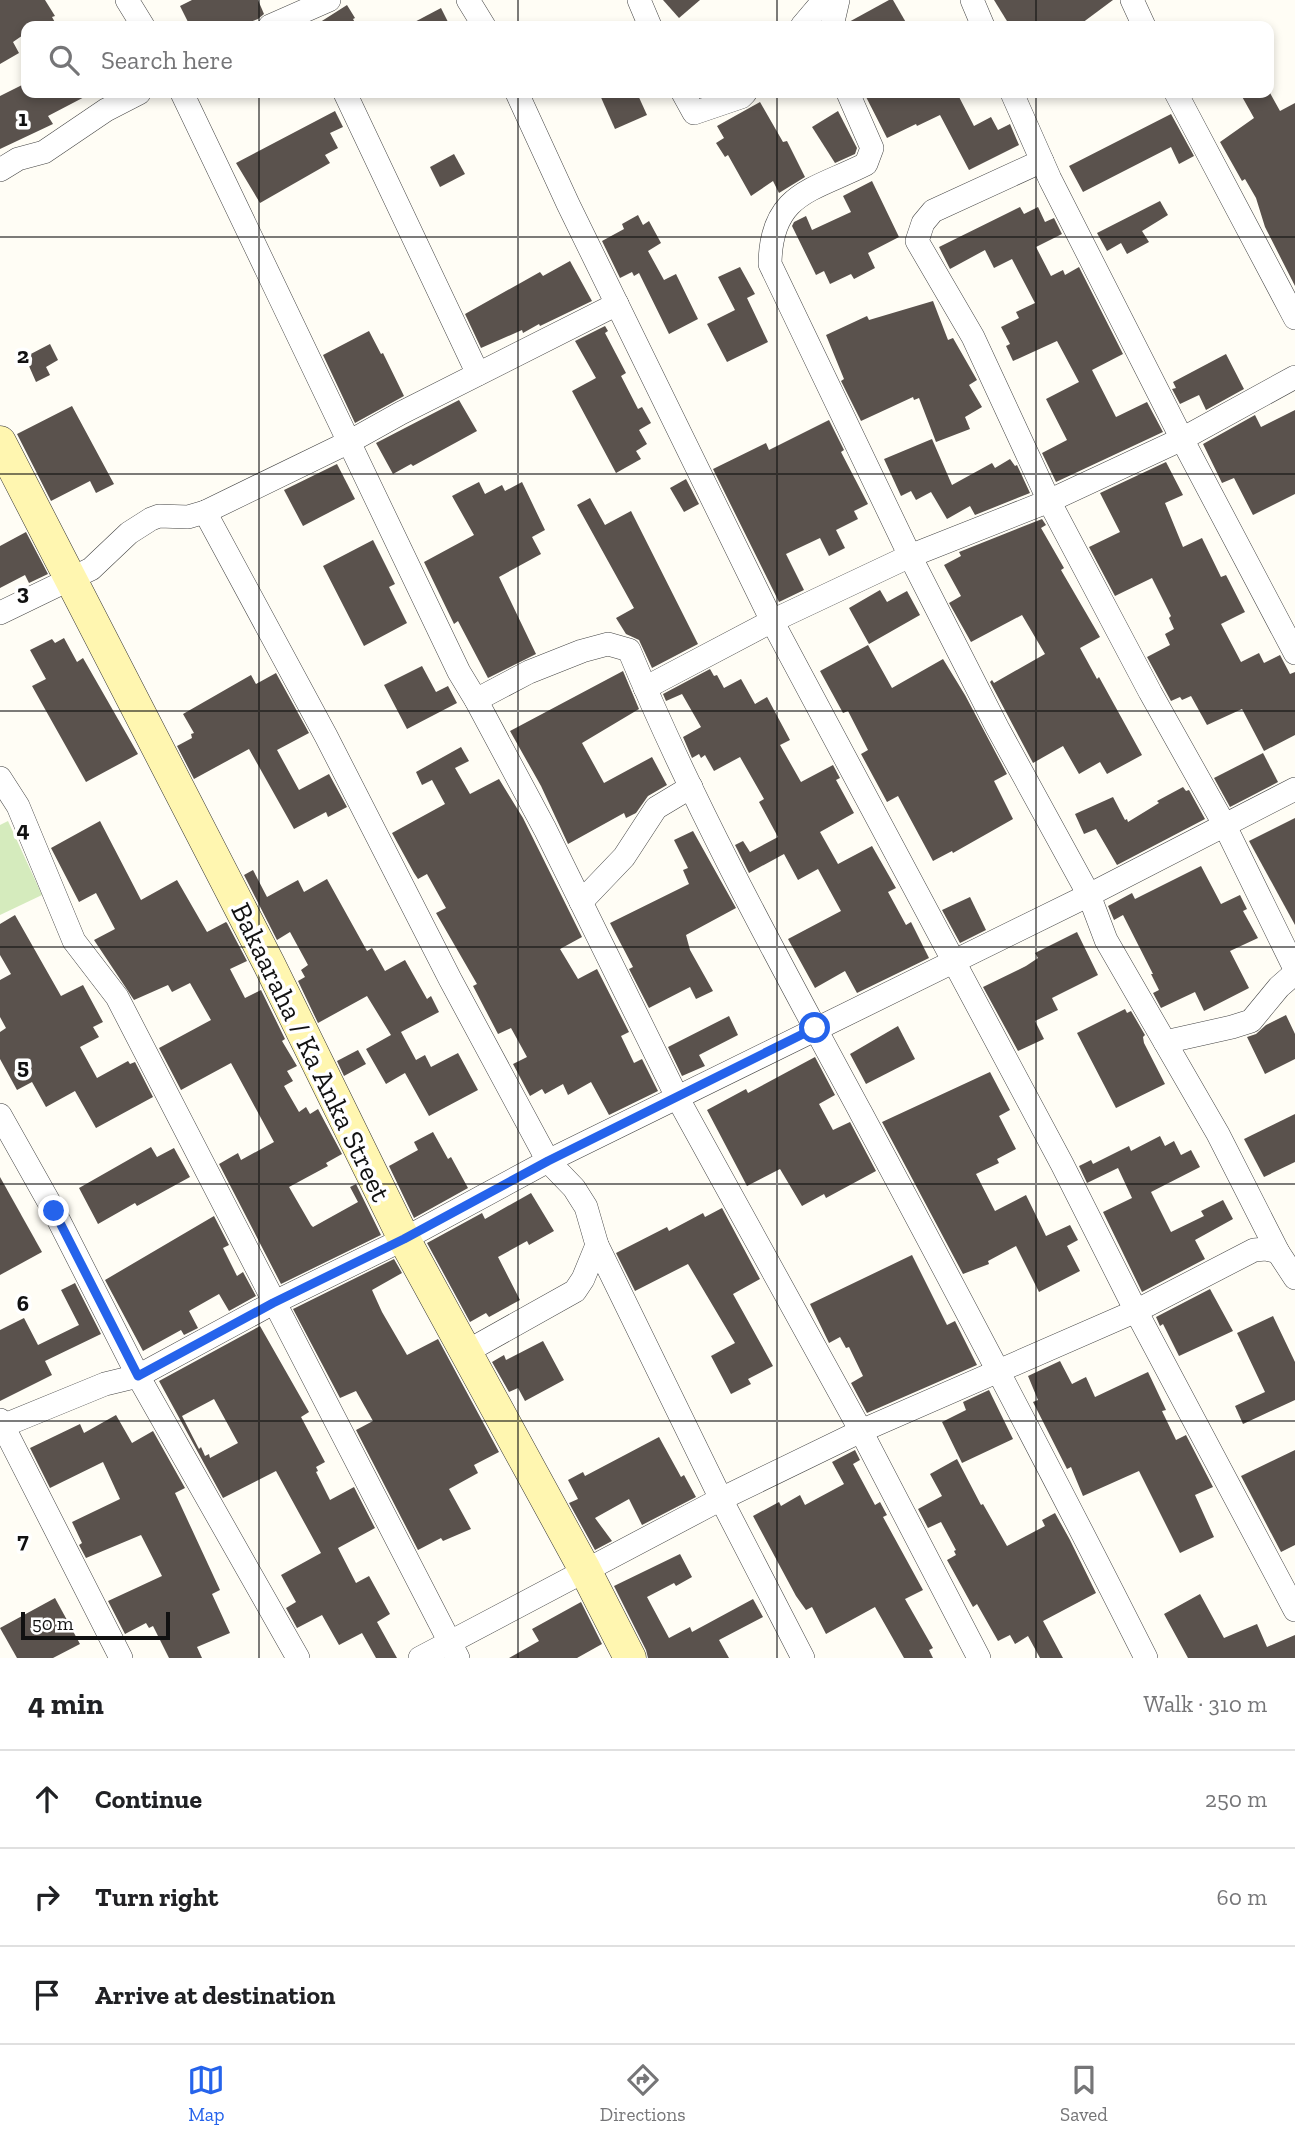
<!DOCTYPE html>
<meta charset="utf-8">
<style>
body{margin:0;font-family:"Zilla Slab",serif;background:#f6f6f6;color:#202124}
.scale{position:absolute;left:21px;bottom:18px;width:149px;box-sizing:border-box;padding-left:7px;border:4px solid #111;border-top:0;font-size:19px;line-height:24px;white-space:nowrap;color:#111;-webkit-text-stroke:5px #fff;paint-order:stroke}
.stop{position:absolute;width:21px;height:21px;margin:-16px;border:5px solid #2563eb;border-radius:50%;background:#fff}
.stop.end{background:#2563eb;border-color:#fff;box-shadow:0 2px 7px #0008}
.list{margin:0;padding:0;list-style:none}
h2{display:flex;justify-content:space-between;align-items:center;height:91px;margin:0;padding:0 28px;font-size:30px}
h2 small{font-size:23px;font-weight:400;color:#757577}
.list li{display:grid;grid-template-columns:46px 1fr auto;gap:21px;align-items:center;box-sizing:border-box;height:98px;padding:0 28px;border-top:2px solid #e0e0e0}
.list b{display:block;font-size:26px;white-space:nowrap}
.list em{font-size:23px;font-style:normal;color:#757577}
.icon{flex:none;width:38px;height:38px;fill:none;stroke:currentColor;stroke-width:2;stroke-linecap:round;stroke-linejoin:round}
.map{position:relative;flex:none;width:1295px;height:1658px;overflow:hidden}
.search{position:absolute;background:#fff;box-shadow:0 4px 10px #0003;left:21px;right:21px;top:21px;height:77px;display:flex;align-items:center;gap:18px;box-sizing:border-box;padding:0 24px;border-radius:14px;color:#757577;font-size:26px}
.sheet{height:385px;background:#fff}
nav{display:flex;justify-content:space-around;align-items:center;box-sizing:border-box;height:98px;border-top:2px solid #e0e0e0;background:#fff;font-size:19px;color:#757577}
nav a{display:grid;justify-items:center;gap:4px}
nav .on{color:#2563eb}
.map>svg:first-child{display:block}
</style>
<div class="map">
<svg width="1295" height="1658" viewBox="0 0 1295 1658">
<rect width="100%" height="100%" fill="#fffdf5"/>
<path fill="#d5ebbd" d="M8,821L42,895L0,915V825Z"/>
<g fill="#5a524d" fill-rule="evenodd">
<path d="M0,0H45L55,16L52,17L57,26H26V33L13,42L19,53L0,64Z"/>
<path d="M192,0H258L264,14L258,19L240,26H190L180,6Z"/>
<path d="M663,0H700L679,18Z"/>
<path d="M889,0H893L908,26H846L847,23Z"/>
<path d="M994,0H1113L1078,26H1010Z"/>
<path d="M347,5L355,18L353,19L357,26H314Z"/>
<path d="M441,8L450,26H407Z"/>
<path d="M26,83V93H92L48,116L53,124L0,149V96Z"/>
<path d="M599,93H637L647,115L615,129Z"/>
<path d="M864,93H957L974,126L991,117L998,130L1010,124L1019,145L969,170L940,115L917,126L916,124L887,138Z"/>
<path d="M1240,93H1270L1280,111L1295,103V286L1265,227L1256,198L1245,179L1242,181L1220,142L1254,118Z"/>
<path d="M760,102L783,142L787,141L805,177L779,193L773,181L751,196L728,155L725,157L716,143L724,138L717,126Z"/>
<path d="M335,111L343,127L330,133L338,148L325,155L330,163L260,203L236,163Z"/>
<path d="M838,111L857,148L855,154L835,163L812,127Z"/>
<path d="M1171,114L1194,156L1179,164L1171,147L1083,192L1069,166Z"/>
<path d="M454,154L465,174L440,187L430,167Z"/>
<path d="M872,181L899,237L868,253L875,268L854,279L851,274L830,284L824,271L816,275L792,226L794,222L806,216L812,230L851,212L843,196Z"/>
<path d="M1160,201L1168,215L1142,231L1149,242L1127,254L1121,243L1107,251L1097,233Z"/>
<path d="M1020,207L1024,214L1038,207L1045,222L1054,218L1062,234L1036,247L1051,276L1063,270L1065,275L1079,267L1123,354L1092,370L1116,417L1147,402L1163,432L1056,482L1042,453L1067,440L1046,399L1079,382L1057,341L1013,361L1006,346L1010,344L1001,327L1019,318L1016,312L1035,303L1012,259L994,268L985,250L950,269L939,247Z"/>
<path d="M638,215L643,225L649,221L661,243L648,251L664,280L676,274L698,319L669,334L639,273L634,276L632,272L620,278L602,241L624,229L622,224Z"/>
<path d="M570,261L592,301L540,326L539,324L523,333L522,330L481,348L465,314L540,272L543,276Z"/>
<path d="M740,267L755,294L747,298L768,342L727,362L707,324L735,310L718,277Z"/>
<path d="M933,301L948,340L953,338L977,380L969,385L982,407L965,417L970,429L936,442L919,398L914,400L913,397L861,421L841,381L844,379L826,335L867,316L869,320Z"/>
<path d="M605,326L608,331L605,333L626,373L621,376L638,409L642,407L651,423L639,430L647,444L636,451L641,459L616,473L572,391L596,378L575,341Z"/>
<path d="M369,331L381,354L383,353L404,396L355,423L323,355Z"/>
<path d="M50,344L58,360L46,367L50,375L36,382L25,357Z"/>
<path d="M1226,354L1244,389L1206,410L1199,395L1180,404L1172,389L1176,388L1173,382Z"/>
<path d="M459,400L477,431L413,466L411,464L393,474L376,443Z"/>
<path d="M72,406L114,484L96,493L90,481L51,501L17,434Z"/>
<path d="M1295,410V494L1253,515L1234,478L1222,483L1203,444L1255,415L1261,427Z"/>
<path d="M829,420L844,450L841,452L868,504L854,511L858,519L836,530L845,548L829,556L820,538L786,554L804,590L779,602L713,469L766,443L769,450Z"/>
<path d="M932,439L952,485L992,463L995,468L1010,459L1015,466L1017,465L1030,493L975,515L970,506L947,519L931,492L916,500L911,491L901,496L884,459Z"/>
<path d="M1166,462L1183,495L1165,503L1183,547L1202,538L1221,577L1226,575L1245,612L1221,624L1241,662L1259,653L1264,663L1280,655L1290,674L1295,672V735L1264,751L1242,709L1207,725L1191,696L1182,700L1180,697L1171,701L1147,657L1170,645L1165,634L1174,629L1169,618L1171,616L1152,578L1115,596L1089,547L1120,532L1100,493Z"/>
<path d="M337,464L355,499L303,526L284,490Z"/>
<path d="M686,479L699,504L684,512L670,488Z"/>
<path d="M479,482L485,494L502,485L505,491L522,482L545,530L532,537L541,554L499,577L536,654L488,678L458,621L454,624L424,562L474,535L452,496Z"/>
<path d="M590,498L605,525L631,511L698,644L652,668L639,640L626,634L616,618L634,608L577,505Z"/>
<path d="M1042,519L1046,525L1041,528L1064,568L1061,570L1100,637L1080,648L1097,679L1099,677L1142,755L1107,774L1100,762L1079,774L1063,746L1033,763L990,682L992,680L994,683L1045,654L1022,615L971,642L949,603L961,596L944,565L961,556L959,552Z"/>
<path d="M26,532L48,574L29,583L25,575L0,588V546Z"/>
<path d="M373,540L395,584L389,587L407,623L364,646L323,566Z"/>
<path d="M880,590L887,602L907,591L920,615L869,644L849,608Z"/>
<path d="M64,638L77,662L83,658L138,754L86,782L32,686L46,679L30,650L52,639L55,643Z"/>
<path d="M868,645L892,688L943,659L965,695L1007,774L994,781L1013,819L953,853L952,851L933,861L898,796L887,802L861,754L868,750L848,711L843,713L820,671Z"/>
<path d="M422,666L436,692L448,686L457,703L407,729L384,685Z"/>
<path d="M710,669L714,676L717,675L724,688L741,679L755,704L767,697L790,740L780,745L801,782L833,765L840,778L836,780L854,813L820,832L838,864L872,846L896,888L888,892L906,925L911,922L929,958L857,993L845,971L815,988L788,939L841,911L818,869L798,880L784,854L749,873L735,845L743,841L750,852L778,837L759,802L764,799L740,757L714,771L705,755L701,758L699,754L692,758L683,737L701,727L682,694L666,701L663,694Z"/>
<path d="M623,671L639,709L582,743L604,783L652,757L667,785L648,796L636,813L626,818L624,813L568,844L541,786L510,731Z"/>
<path d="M276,673L309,733L277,750L299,790L329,774L347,807L328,817L326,812L294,829L249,749L194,779L177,746L192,738L191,734L194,733L183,714L251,675L256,684Z"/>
<path d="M461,747L469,761L455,768L470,794L499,779L523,818L582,937L560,949L578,979L597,969L629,1032L621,1036L634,1063L642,1059L658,1091L609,1115L591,1082L568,1095L563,1084L545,1094L542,1089L530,1096L513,1064L527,1057L511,1028L498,1034L473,986L477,984L436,913L446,908L427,874L418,879L414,873L392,833L445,804L432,780L422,785L416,772Z"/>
<path d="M1263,753L1278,782L1230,807L1214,778Z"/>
<path d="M1183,787L1186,791L1189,790L1205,819L1117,865L1096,829L1084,834L1075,814L1113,797L1125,820L1127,819L1128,822L1159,803L1157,801Z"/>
<path d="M1295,818V925L1249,841Z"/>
<path d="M100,821L141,900L177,880L207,932L226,922L227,923L247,961L230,969L245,998L261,990L285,1039L282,1041L297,1066L287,1071L293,1081L284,1086L299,1112L306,1107L310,1114L318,1109L342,1154L326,1163L328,1166L289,1187L311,1225L313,1227L358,1202L350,1187L356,1184L381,1235L281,1284L219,1164L238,1153L241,1160L274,1142L231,1063L181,1090L159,1048L211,1020L190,983L172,992L168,985L134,1000L94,940L115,929L96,893L79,902L51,848Z"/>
<path d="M693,831L736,908L686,935L690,950L713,991L696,999L690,987L649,1008L629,969L633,967L610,923L689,884L683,870L688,868L674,840Z"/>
<path d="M1201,866L1221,904L1240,895L1247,909L1243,911L1258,938L1230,951L1249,988L1204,1011L1195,992L1161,1008L1153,993L1159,990L1151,974H1153L1123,915L1114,920L1108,906L1132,893L1135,899Z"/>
<path d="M253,870L267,897L298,880L304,892L327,879L367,951L372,948L385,971L405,960L427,999L431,996L439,1012L401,1032L416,1060L425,1055L431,1067L458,1053L478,1090L429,1116L405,1073L386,1084L366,1049L391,1035L367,996L318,1023L298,981L305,977L301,970L308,965L290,932L277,940L244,875Z"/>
<path d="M970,897L986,930L960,943L942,910Z"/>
<path d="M15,915L61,996L83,985L103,1022L93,1027L99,1037L80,1047L97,1078L128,1061L130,1064L135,1062L153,1097L96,1128L75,1091L46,1107L32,1082L17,1090L0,1059V1032L6,1028L0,1017V980L11,974L0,955V924Z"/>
<path d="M1077,932L1098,975L1052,998L1058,1010L1035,1021L1044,1039L1018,1051L983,987L1026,966L1038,958L1035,953Z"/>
<path d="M1125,1009L1127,1013L1131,1011L1145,1035L1143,1037L1144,1043L1165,1084L1116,1108L1077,1033Z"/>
<path d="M1286,1015L1295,1034V1059L1265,1074L1247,1037L1256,1034L1266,1025Z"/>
<path d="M729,1016L738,1035L699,1055L705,1066L682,1076L668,1047Z"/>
<path d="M898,1026L915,1059L866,1084L850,1054Z"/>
<path d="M358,1050L366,1064L344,1076L337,1061Z"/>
<path d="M815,1057L835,1095L819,1104L833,1130L850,1122L876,1171L826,1198L824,1194L802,1206L780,1169L747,1186L707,1110L746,1089L748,1093Z"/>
<path d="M990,1072L1010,1110L999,1116L1016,1149L997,1159L999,1163L976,1174L995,1211L1026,1195L1046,1236L1070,1225L1078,1240L1067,1246L1080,1271L1039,1292L1016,1246L988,1261L989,1264L963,1274L882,1122Z"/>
<path d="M1295,1114V1162L1264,1177L1244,1139Z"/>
<path d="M433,1132L448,1159L451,1157L468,1188L414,1218L389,1166L418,1150L414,1142Z"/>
<path d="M1160,1136L1165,1146L1174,1141L1181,1155L1191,1150L1200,1167L1151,1192L1171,1232L1204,1216L1201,1211L1223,1200L1233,1219L1195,1240L1205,1259L1142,1292L1103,1212L1132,1198L1118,1168L1087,1183L1079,1166L1091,1160L1093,1164L1129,1146L1131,1151Z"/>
<path d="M151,1147L157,1157L174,1148L190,1177L137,1206L135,1203L98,1224L79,1188Z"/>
<path d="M0,1177L42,1252L0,1275Z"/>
<path d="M531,1193L554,1231L529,1245L527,1241L498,1257L520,1300L489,1317L486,1313L470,1322L427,1243L482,1213L485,1219Z"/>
<path d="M722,1208L760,1279L733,1294L773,1366L748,1379L751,1384L731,1394L711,1356L735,1343L688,1264L635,1291L616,1253L667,1227L669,1231L703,1213L705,1217Z"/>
<path d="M214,1216L229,1245L223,1248L237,1276L243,1272L256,1296L229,1311L219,1294L189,1311L198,1328L184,1335L181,1330L143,1351L105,1280Z"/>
<path d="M912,1255L947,1325L955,1321L977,1365L867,1413L851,1383L863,1376L849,1347L846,1348L840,1337L829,1343L810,1304Z"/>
<path d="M394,1259L402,1273L372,1290L382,1312L407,1355L438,1339L499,1452L474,1465L478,1473L449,1489L471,1529L443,1541L441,1538L418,1550L356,1430L373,1421L356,1391L340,1398L293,1309Z"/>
<path d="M75,1283L101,1334L45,1361L52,1375L0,1401V1330L24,1318L38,1345L79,1325L61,1290Z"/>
<path d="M1210,1289L1233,1331L1179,1356L1163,1324L1160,1326L1156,1317Z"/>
<path d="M1273,1316L1295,1362V1400L1243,1424L1235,1406L1265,1392L1237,1333Z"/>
<path d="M260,1326L309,1412L301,1417L325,1462L316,1467L318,1471L316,1472L330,1500L354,1487L375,1528L338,1548L356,1583L369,1576L390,1614L377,1622L397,1658H376L362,1633L339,1645L322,1615L297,1628L286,1608L296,1602L281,1575L321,1553L276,1471L223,1498L159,1381ZM214,1399L238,1443L210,1458L209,1454L205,1456L201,1447L199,1449L182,1416Z"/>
<path d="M543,1341L564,1380L525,1401L518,1388L509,1392L492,1362L504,1355L506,1360Z"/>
<path d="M1060,1361L1072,1384L1086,1377L1095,1397L1148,1372L1166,1410L1162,1411L1176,1440L1186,1435L1213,1487L1195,1495L1214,1537L1180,1553L1139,1471L1083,1496L1071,1467L1067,1469L1033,1402L1038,1400L1028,1376Z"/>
<path d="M989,1390L1013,1439L962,1463L942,1422L966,1410L963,1402Z"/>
<path d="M116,1415L132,1443L153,1431L185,1488L175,1493L220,1590L212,1594L230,1633L197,1647L202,1658H169L153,1626L149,1628L146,1623L125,1634L108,1601L162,1576L141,1535L86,1558L79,1545L82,1543L72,1522L120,1499L103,1462L50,1488L30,1448L80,1424L84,1433Z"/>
<path d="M659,1437L681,1477L684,1475L696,1497L642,1525L629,1499L595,1518L612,1541L595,1550L569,1503L578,1499L568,1480L583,1472L585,1476Z"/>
<path d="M855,1450L860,1460L853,1464L875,1505L880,1502L887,1515L883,1517L923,1590L905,1599L933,1648L929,1650L933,1658H904L875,1607L826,1634L812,1607L806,1610L796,1596L753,1516L779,1502L781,1506L800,1495L805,1505L844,1484L832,1462Z"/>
<path d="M1295,1450V1545L1281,1552L1241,1476Z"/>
<path d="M957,1459L981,1505L983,1504L1007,1546L1045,1526L1042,1520L1055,1513L1070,1540L1096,1593L1043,1621L1063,1658H1040L1028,1636L1015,1644L1010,1635L998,1641L977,1604L973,1607L947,1560L956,1555L954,1551L956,1550L941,1522L928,1528L918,1509L942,1496L930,1474Z"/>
<path d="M680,1554L692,1577L676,1586L674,1583L647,1597L669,1638L690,1627L692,1632L753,1599L763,1617L719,1640L729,1658H648L646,1650L614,1586Z"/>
<path d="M1200,1594L1224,1638L1257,1624L1267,1647L1295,1635V1658H1188L1164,1614Z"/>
<path d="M55,1598L80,1644L53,1658H17L0,1628Z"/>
<path d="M581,1602L602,1644L577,1658H509L539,1641L532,1629Z"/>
</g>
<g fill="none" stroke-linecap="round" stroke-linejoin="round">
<g stroke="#444" stroke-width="24">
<g id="street">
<path d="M127,0L143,26"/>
<path d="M468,0L484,26"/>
<path d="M639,0L650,26"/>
<path d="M972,0L983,26"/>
<path d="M1132,0L1144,26"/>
<path d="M270,26L329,0"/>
<path d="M802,26L824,0"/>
<path d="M832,26L838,0"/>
<path d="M182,93L459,672L476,700L545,829L677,1097L861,1431L979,1658"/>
<path d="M345,93L478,374"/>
<path d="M517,93L568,204L772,621L1062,1164L1136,1311L1295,1610"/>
<path d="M683,93L694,113L741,97L745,93"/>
<path d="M848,93L872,148L866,164C812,191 771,193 770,264L910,556L997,727L1089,895L1106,940L1218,1134L1278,1252"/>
<path d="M1012,93L1050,179L1182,439L1295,653"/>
<path d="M1176,93L1295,318"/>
<path d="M1042,161L933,211L923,223L917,241L973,337L1049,501L1150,692L1224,824L1295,969"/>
<path d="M0,170L18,159L44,152L106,110L139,93"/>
<path d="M205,512L326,736L450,979L548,1161L574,1188L586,1207L597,1245L721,1499L803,1658"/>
<path d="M0,613L91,569L129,533L151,519L159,516L188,517L205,512L349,442L401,413L617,304"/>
<path d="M645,688L772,621L910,556L1049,501L1182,439L1295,377"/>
<path d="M476,700L529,672L582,651L608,644L629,650C695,809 779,961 861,1113C958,1294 1054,1475 1146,1658"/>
<path d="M0,778L18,806L74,941L117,997L458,1658"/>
<path d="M581,902L624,857L656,808L691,787"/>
<path d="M1165,1042L1232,1027L1251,1021L1279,987L1295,973"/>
<path d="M0,1115L54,1211L138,1376L298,1658"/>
<path d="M466,1352L575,1291L583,1279L597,1245"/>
<path d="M0,1420L121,1658"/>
<path d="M0,1427L105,1384L138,1376L273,1303L404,1239L548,1161L1089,895L1295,789"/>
<path d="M420,1658L721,1499L861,1431L1136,1311L1254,1250L1266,1249L1278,1252L1295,1278"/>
</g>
</g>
<g stroke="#333" stroke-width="33">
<path id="secondary" d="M0,442L269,964L404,1239L585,1570L630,1658"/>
</g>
<use href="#street" stroke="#fff" stroke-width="23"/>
<use href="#secondary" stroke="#fff6b0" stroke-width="32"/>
</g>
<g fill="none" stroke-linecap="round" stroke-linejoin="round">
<path stroke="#2563eb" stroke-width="9" d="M54,1211L138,1376L273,1303L404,1239L548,1161L815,1028"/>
</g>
<path fill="none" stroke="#111" stroke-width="2" stroke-opacity="0.55" d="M259,0V26M518,0V26M777,0V26M1036,0V26M259,93V1658M518,93V1658M777,93V1658M1036,93V1658M0,237H1295M0,474H1295M0,711H1295M0,947H1295M0,1184H1295M0,1421H1295"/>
<g text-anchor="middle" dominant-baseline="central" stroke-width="7" stroke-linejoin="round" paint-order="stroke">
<g font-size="28" fill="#111" stroke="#fff">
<text transform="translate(311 1052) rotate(64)">Bakaaraha / Ka Anka Street</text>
</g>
</g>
<g font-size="23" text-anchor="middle" font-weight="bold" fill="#111" stroke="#fff" stroke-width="7" stroke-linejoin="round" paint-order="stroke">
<text x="23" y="126">1</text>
<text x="23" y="363">2</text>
<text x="23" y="600">3</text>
<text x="23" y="837">4</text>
<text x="23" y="1074">5</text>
<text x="23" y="1311">6</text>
<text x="23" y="1548">7</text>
</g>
</svg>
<div class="scale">50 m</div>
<div class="stop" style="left:815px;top:1028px"></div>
<div class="stop end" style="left:54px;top:1211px"></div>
<div class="search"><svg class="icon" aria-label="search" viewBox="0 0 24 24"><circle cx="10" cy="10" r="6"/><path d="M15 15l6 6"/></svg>Search here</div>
</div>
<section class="sheet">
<h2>4 min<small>Walk · 310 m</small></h2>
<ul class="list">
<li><svg class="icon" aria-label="ahead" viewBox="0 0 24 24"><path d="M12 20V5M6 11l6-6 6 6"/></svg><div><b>Continue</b></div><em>250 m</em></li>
<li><svg class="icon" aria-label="right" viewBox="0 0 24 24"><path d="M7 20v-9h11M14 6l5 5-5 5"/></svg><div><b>Turn right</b></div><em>60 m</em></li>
<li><svg class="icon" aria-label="arrive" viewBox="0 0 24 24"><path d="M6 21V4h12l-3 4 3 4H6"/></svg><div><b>Arrive at destination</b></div></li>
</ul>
</section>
<nav>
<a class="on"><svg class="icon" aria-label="map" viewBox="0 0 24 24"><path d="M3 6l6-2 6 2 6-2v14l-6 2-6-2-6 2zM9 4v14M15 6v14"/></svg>Map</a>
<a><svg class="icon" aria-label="directions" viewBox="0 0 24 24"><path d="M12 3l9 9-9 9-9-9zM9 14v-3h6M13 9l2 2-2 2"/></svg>Directions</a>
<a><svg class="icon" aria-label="saved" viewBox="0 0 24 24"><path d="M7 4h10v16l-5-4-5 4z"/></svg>Saved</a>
</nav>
